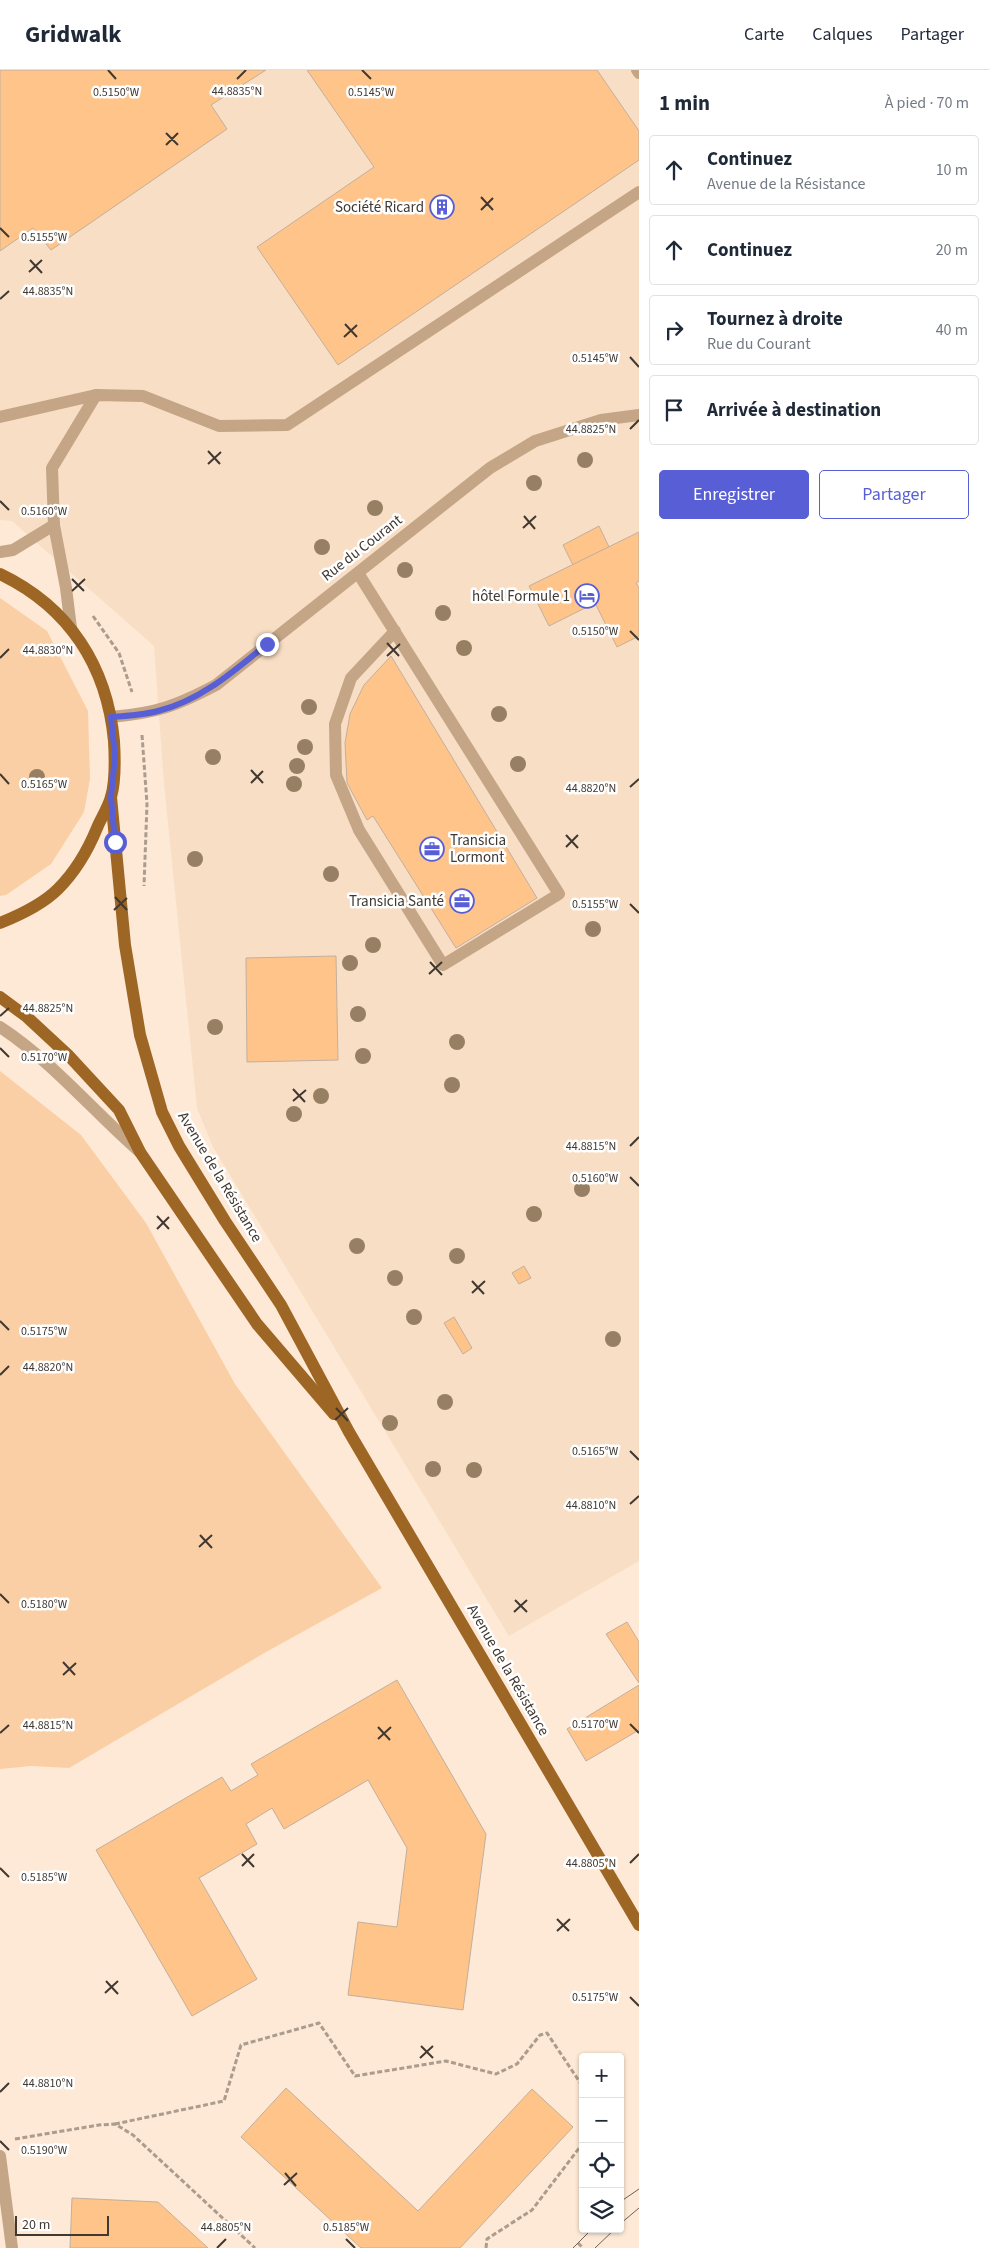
<!DOCTYPE html>
<html lang="fr">
<meta charset="utf-8">
<style>
body{margin:0;font-family:"Source Sans 3",sans-serif;background:#f2f2f3;color:#1f2937}
.controls{position:absolute;right:15px;bottom:15px;display:grid;overflow:hidden;border-radius:5px;box-shadow:0 1px 4px #0004}
.controls button{width:45px;height:45px;display:grid;place-items:center;padding:0;border:0;border-bottom:1px solid #e0e1e3;background:#fff;color:#1f2937;font:25px sans-serif}
.scale{position:absolute;left:15px;bottom:12px;width:94px;box-sizing:border-box;padding-left:5px;border:2px solid #403831;border-top:0;font-size:14px;line-height:18px;white-space:nowrap;color:#403831;-webkit-text-stroke:4px #fff;paint-order:stroke}
.stop{position:absolute;width:15px;height:15px;margin:-11px;border:4px solid #585fd6;border-radius:50%;background:#fff}
.stop.end{background:#585fd6;border-color:#fff;box-shadow:0 1px 5px #0008}
.list{margin:0;padding:0;list-style:none}
h2{display:flex;justify-content:space-between;align-items:center;height:65px;margin:0;padding:0 20px;font-size:21px}
h2 small{font-size:16px;font-weight:400;color:#747a83}
.list li{display:grid;grid-template-columns:32px 1fr auto;gap:15px;align-items:center;box-sizing:border-box;height:70px;margin:0 10px 10px;padding:0 10px;border:1px solid #e0e1e3;border-radius:5px}
.list b{display:block;font-size:19px;white-space:nowrap}
.list p{margin:0;font-size:16px;white-space:nowrap;color:#747a83}
.list em{font-size:16px;font-style:normal;color:#747a83}
.actions{display:flex;gap:10px;padding:15px 20px}
.actions a{flex:1;padding:11px 0;border:1px solid #585fd6;border-radius:5px;text-align:center;font-size:18px;color:#585fd6}
.actions .main{background:#585fd6;color:#fff}
.icon{flex:none;width:28px;height:28px;fill:none;stroke:currentColor;stroke-width:2;stroke-linecap:round;stroke-linejoin:round}
.map{position:relative;flex:none;width:639px;height:2178px;overflow:hidden}
header{display:flex;align-items:center;gap:30px;box-sizing:border-box;height:70px;padding:0 25px;background:#fff;border-bottom:1px solid #e0e1e3}
header strong{font-size:24px}
nav{display:flex;gap:28px;margin-inline-start:auto;font-size:18px}
main{display:flex}
aside{flex:1;background:#fff}
.map>svg:first-child{display:block}
</style>
<header>
<strong>Gridwalk</strong>
<nav><a>Carte</a><a>Calques</a><a>Partager</a></nav>
</header>
<main>
<div class="map">
<svg width="639" height="2178" viewBox="0 0 639 2178">
<rect width="100%" height="100%" fill="#fde9d5"/>
<path fill="#f8dec5" d="M0,0H639V1491L509,1566L213,1077L197,1038L164,714L154,576L12,451L0,450Z"/>
<g fill="#facfa5">
<path d="M0,528L47,561L88,641L90,709L84,742L51,794L6,825L0,826Z"/>
<path d="M0,1001L81,1065L146,1153L235,1314L382,1518L266,1582L69,1698L31,1696L0,1699Z"/>
</g>
<g fill="#fec48a" stroke="#c3af9d">
<path d="M0,0H266L211,35L227,59L51,180L33,158L0,181Z"/>
<path d="M307,0H597L639,61V90L338,295L257,177L374,97Z"/>
<path d="M599,456L609,477L573,495L563,475Z"/>
<path d="M639,462V511L636,513L639,518V566L617,577L595,533L549,556L529,516Z"/>
<path d="M391,586L537,828L456,878L373,746L367,750L347,713L345,673L350,644L364,615Z"/>
<path d="M336,886L338,990L247,992L246,888Z"/>
<path d="M524,1196L531,1208L519,1214L512,1203Z"/>
<path d="M454,1247L472,1278L463,1284L444,1253Z"/>
<path d="M627,1552L639,1572V1613L606,1564Z"/>
<path d="M397,1610L486,1764L463,1940L348,1925L358,1852L397,1857L407,1778L368,1710L284,1759L272,1738L246,1754L257,1774L199,1808L257,1909L192,1946L96,1780L222,1707L231,1721L258,1705L251,1694Z"/>
<path d="M639,1615V1660L586,1691L567,1659Z"/>
<path d="M286,2018L418,2141L532,2019L573,2057L460,2178H361L241,2067Z"/>
<path d="M72,2128L158,2132L208,2178H70Z"/>
</g>
<g fill="none" stroke-linecap="round" stroke-linejoin="round">
<g stroke="#ab9c8e" stroke-width="3" stroke-dasharray="5 2.5" stroke-linecap="butt">
<path d="M93,546L119,583L132,622"/>
<path d="M142,665L147,734L144,816"/>
<path d="M115,2054L224,2031L241,1975L319,1953L355,2006L446,1991L496,2004L517,1994L540,1965L547,1963L583,2017"/>
<path d="M15,2069L99,2055L115,2054L133,2065L255,2178"/>
<path d="M578,2173L583,2178"/>
<path d="M486,2178L487,2169L532,2140L583,2073"/>
</g>
<g stroke="#c4a586" stroke-width="12">
<path d="M637,0L639,3"/>
<path d="M0,347L96,325L143,326L219,356L287,355L639,122"/>
<path d="M0,482L13,480L54,455"/>
<path d="M358,503L559,824L443,895L359,760L336,705L335,654L351,608L395,561"/>
<path d="M71,558L66,518L54,455L52,398L96,325"/>
<path d="M111,647C157,643 176,636 216,615L490,398L535,371L601,350L639,345"/>
<path d="M0,957C52,991 93,1041 140,1082"/>
<path d="M0,2086L12,2178"/>
</g>
<g stroke="#9e6625" stroke-width="12">
<path d="M0,504C69,537 107,596 114,671C115,688 116,710 111,727C108,738 101,748 97,758C88,780 75,802 58,819C43,834 20,845 0,853"/>
<path d="M111,727L125,875L140,965L162,1042L179,1076L225,1151L281,1235L349,1362L639,1855"/>
<path d="M0,927L27,947L69,986L119,1040L140,1082L257,1254L334,1344"/>
</g>
<g stroke="#6d6258" stroke-width="1">
<path d="M620,2132L639,2119"/>
<path d="M620,2154L639,2138"/>
<path d="M573,2178L592,2159"/>
<path d="M595,2178L615,2159"/>
</g>
</g>
<g fill="#977f63">
<circle cx="585" cy="390" r="8"/>
<circle cx="534" cy="413" r="8"/>
<circle cx="375" cy="438" r="8"/>
<circle cx="322" cy="477" r="8"/>
<circle cx="405" cy="500" r="8"/>
<circle cx="443" cy="543" r="8"/>
<circle cx="464" cy="578" r="8"/>
<circle cx="309" cy="637" r="8"/>
<circle cx="499" cy="644" r="8"/>
<circle cx="305" cy="677" r="8"/>
<circle cx="213" cy="687" r="8"/>
<circle cx="518" cy="694" r="8"/>
<circle cx="297" cy="696" r="8"/>
<circle cx="37" cy="707" r="8"/>
<circle cx="294" cy="714" r="8"/>
<circle cx="195" cy="789" r="8"/>
<circle cx="331" cy="804" r="8"/>
<circle cx="593" cy="859" r="8"/>
<circle cx="373" cy="875" r="8"/>
<circle cx="350" cy="893" r="8"/>
<circle cx="358" cy="944" r="8"/>
<circle cx="215" cy="957" r="8"/>
<circle cx="457" cy="972" r="8"/>
<circle cx="363" cy="986" r="8"/>
<circle cx="452" cy="1015" r="8"/>
<circle cx="321" cy="1026" r="8"/>
<circle cx="294" cy="1044" r="8"/>
<circle cx="582" cy="1119" r="8"/>
<circle cx="534" cy="1144" r="8"/>
<circle cx="357" cy="1176" r="8"/>
<circle cx="457" cy="1186" r="8"/>
<circle cx="395" cy="1208" r="8"/>
<circle cx="414" cy="1247" r="8"/>
<circle cx="613" cy="1269" r="8"/>
<circle cx="445" cy="1332" r="8"/>
<circle cx="390" cy="1353" r="8"/>
<circle cx="433" cy="1399" r="8"/>
<circle cx="474" cy="1400" r="8"/>
</g>
<g fill="none" stroke-linecap="round" stroke-linejoin="round">
<path stroke="#585fd6" stroke-width="6" d="M115,772L111,727L115,686L111,647C127,646 143,645 158,641C200,631 234,601 267,574"/>
</g>
<path fill="none" stroke="#403831" stroke-width="2" d="M108,0L116,9M362,0L371,9M237,9L246,0M166,63L178,75M166,75L178,63M481,127L493,140M481,140L493,128M0,158L9,167M30,190L42,203M29,202L42,190M0,229L9,221M345,254L357,267M344,267L357,255M630,287L639,297M630,359L639,350M208,381L220,394M208,394L221,382M0,431L9,440M524,446L535,459M523,458L536,446M72,509L84,521M72,521L85,509M630,561L639,570M387,573L399,586M387,586L400,574M0,588L9,579M251,700L263,713M0,704L9,714M251,713L263,701M630,717L639,709M566,765L578,778M566,777L578,765M115,827L127,840M630,834L639,843M114,840L127,828M430,892L442,905M429,904L442,892M0,946L9,938M0,978L9,987M293,1019L305,1032M293,1031L306,1020M630,1076L639,1067M630,1107L639,1116M157,1146L169,1159M157,1159L169,1147M472,1211L484,1224M472,1223L485,1211M0,1251L9,1260M0,1305L9,1296M336,1338L348,1351M335,1350L348,1338M630,1381L639,1390M630,1434L639,1426M200,1465L212,1478M199,1477L212,1465M0,1524L9,1533M515,1530L527,1542M514,1542L527,1530M63,1592L75,1605M63,1605L76,1593M630,1654L639,1663M378,1657L390,1670M0,1663L9,1655M378,1669L391,1657M242,1784L254,1797M630,1793L639,1784M242,1796L254,1784M0,1798L9,1807M557,1849L569,1861M557,1861L570,1849M106,1911L118,1924M105,1923L118,1911M630,1927L639,1936M421,1976L433,1988M420,1988L433,1976M0,2022L9,2013M0,2071L9,2080M285,2103L296,2116M284,2115L297,2103M346,2169L355,2178M217,2178L226,2169"/>
<defs>
<g id="building-ring" transform="scale(1.25)"><circle r="9.5" fill="#fff" stroke="#585fd6" stroke-width="1.5"/><path d="M-4-6H4V6H1V3H-1V6H-4ZM-2.5-4.3h1.7v1.8h-1.7ZM.8-4.3h1.7v1.8H.8ZM-2.5-1h1.7V.8h-1.7ZM.8-1h1.7V.8H.8Z" fill="#585fd6"/></g>
<g id="hotel-ring" transform="scale(1.25)"><circle r="9.5" fill="#fff" stroke="#585fd6" stroke-width="1.5"/><path d="M-6-4.5h1.5V1H6V5H4.5V3h-9V5H-6ZM-4 0a1.8 1.8 0 1 1 3.6 0ZM.5 0V-2.5h3Q6-2.5 6 0Z" fill="#585fd6"/></g>
<g id="office-ring" transform="scale(1.25)"><circle r="9.5" fill="#fff" stroke="#585fd6" stroke-width="1.5"/><path d="M-6-3h4V-5.5h4V-3h4V5H-6ZM-1-4.5V-3h2v-1.5ZM-6 0V1H6V0Z" fill="#585fd6"/></g>
</defs>
<g fill-rule="evenodd">
<use href="#building-ring" x="442" y="137"/>
<use href="#hotel-ring" x="587" y="526"/>
<use href="#office-ring" x="432" y="779"/>
<use href="#office-ring" x="462" y="831"/>
</g>
<g text-anchor="middle" dominant-baseline="central" stroke-width="5" stroke-linejoin="round" paint-order="stroke">
<g font-size="15" fill="#403831" stroke="#fff" text-anchor="end">
<text x="424" y="137">Société Ricard</text>
<text x="570" y="526">hôtel Formule 1</text>
<text x="450" y="770" text-anchor="start">Transicia<tspan x="450" dy="17">Lormont</tspan></text>
<text x="444" y="831">Transicia Santé</text>
</g>
<g font-size="15" fill="#403831" stroke="#fff">
<text transform="translate(362 478) rotate(-38)">Rue du Courant</text>
<text transform="translate(220 1107) rotate(59)">Avenue de la Résistance</text>
<text transform="translate(508 1600) rotate(60)">Avenue de la Résistance</text>
</g>
</g>
<g font-size="12" text-anchor="middle" fill="#403831" stroke="#fff" stroke-width="5" stroke-linejoin="round" paint-order="stroke">
<text x="237" y="25">44.8835°N</text>
<text x="116" y="26">0.5150°W</text>
<text x="371" y="26">0.5145°W</text>
<text x="44" y="171">0.5155°W</text>
<text x="48" y="225">44.8835°N</text>
<text x="595" y="292">0.5145°W</text>
<text x="591" y="363">44.8825°N</text>
<text x="44" y="445">0.5160°W</text>
<text x="595" y="565">0.5150°W</text>
<text x="48" y="584">44.8830°N</text>
<text x="44" y="718">0.5165°W</text>
<text x="591" y="722">44.8820°N</text>
<text x="595" y="838">0.5155°W</text>
<text x="48" y="942">44.8825°N</text>
<text x="44" y="991">0.5170°W</text>
<text x="591" y="1080">44.8815°N</text>
<text x="595" y="1112">0.5160°W</text>
<text x="44" y="1265">0.5175°W</text>
<text x="48" y="1301">44.8820°N</text>
<text x="595" y="1385">0.5165°W</text>
<text x="591" y="1439">44.8810°N</text>
<text x="44" y="1538">0.5180°W</text>
<text x="595" y="1658">0.5170°W</text>
<text x="48" y="1659">44.8815°N</text>
<text x="591" y="1797">44.8805°N</text>
<text x="44" y="1811">0.5185°W</text>
<text x="595" y="1931">0.5175°W</text>
<text x="48" y="2017">44.8810°N</text>
<text x="44" y="2084">0.5190°W</text>
<text x="346" y="2161">0.5185°W</text>
<text x="226" y="2161">44.8805°N</text>
</g>
</svg>
<div class="controls">
<button>+</button>
<button>−</button>
<button><svg class="icon" aria-label="locate" viewBox="0 0 24 24"><circle cx="12" cy="12" r="6"/><path d="M12 2v4M12 18v4M2 12h4M18 12h4"/></svg></button>
<button><svg class="icon" aria-label="layers" viewBox="0 0 24 24"><path d="M12 4l9 5-9 5-9-5zM3 14l9 5 9-5"/></svg></button>
</div>
<div class="scale">20 m</div>
<div class="stop" style="left:115px;top:772px"></div>
<div class="stop end" style="left:267px;top:574px"></div>
</div>
<aside>
<h2>1 min<small>À pied · 70 m</small></h2>
<ul class="list">
<li><svg class="icon" aria-label="ahead" viewBox="0 0 24 24"><path d="M12 20V5M6 11l6-6 6 6"/></svg><div><b>Continuez</b><p>Avenue de la Résistance</p></div><em>10 m</em></li>
<li><svg class="icon" aria-label="ahead" viewBox="0 0 24 24"><path d="M12 20V5M6 11l6-6 6 6"/></svg><div><b>Continuez</b></div><em>20 m</em></li>
<li><svg class="icon" aria-label="right" viewBox="0 0 24 24"><path d="M7 20v-9h11M14 6l5 5-5 5"/></svg><div><b>Tournez à droite</b><p>Rue du Courant</p></div><em>40 m</em></li>
<li><svg class="icon" aria-label="arrive" viewBox="0 0 24 24"><path d="M6 21V4h12l-3 4 3 4H6"/></svg><div><b>Arrivée à destination</b></div></li>
</ul>
<div class="actions"><a class="main">Enregistrer</a><a>Partager</a></div>
</aside>
</main>
